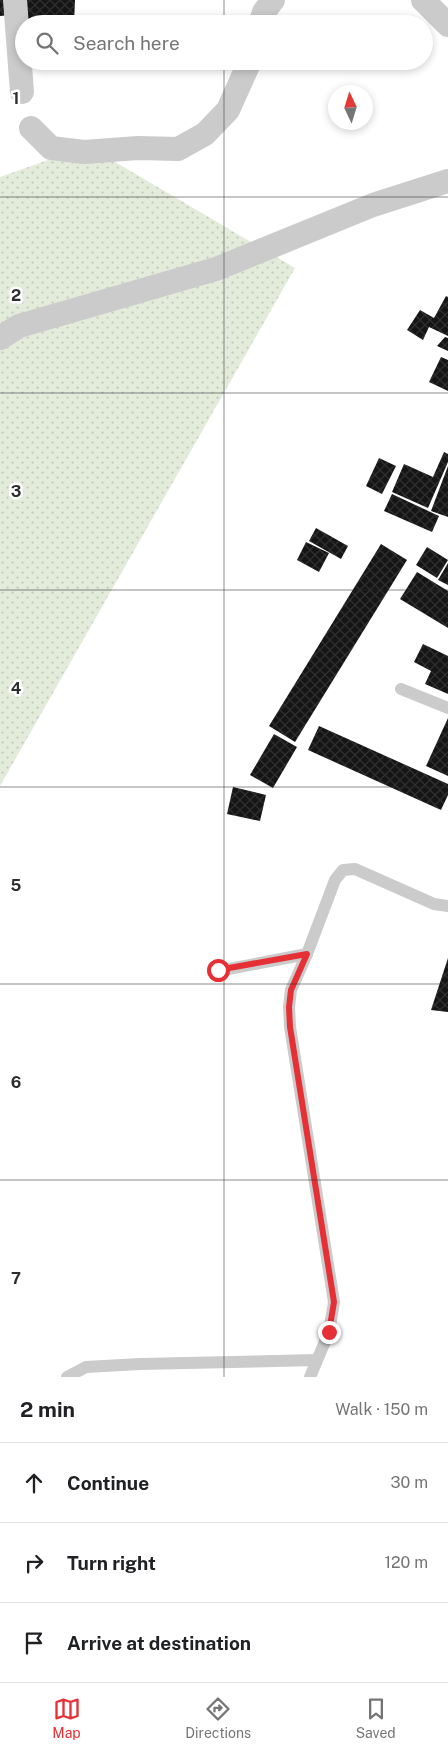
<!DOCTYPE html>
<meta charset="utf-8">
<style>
body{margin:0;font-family:"Public Sans",sans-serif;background:#f6f6f6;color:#202124}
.compass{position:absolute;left:328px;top:85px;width:45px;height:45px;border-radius:50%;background:#fff;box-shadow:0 2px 8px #0003;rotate:356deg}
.stop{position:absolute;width:15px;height:15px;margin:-11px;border:4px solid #e53036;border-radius:50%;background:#fff}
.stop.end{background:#e53036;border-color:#fff;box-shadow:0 1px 5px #0008}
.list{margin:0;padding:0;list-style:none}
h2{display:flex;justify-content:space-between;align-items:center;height:65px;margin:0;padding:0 20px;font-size:21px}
h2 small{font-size:16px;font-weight:400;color:#757577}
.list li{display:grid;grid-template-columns:32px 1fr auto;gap:15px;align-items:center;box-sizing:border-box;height:80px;padding:0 20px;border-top:1px solid #e0e0e0}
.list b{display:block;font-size:19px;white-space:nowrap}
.list em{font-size:16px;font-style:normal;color:#757577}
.icon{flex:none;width:28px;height:28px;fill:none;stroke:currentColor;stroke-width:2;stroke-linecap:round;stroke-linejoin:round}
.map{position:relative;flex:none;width:448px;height:1377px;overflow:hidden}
.search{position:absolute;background:#fff;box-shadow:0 2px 8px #0003;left:15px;right:15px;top:15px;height:55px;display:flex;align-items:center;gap:12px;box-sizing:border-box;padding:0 18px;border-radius:28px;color:#757577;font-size:19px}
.sheet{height:305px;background:#fff}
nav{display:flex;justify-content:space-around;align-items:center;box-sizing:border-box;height:70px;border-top:1px solid #e0e0e0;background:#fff;font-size:14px;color:#757577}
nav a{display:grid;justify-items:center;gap:2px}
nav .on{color:#e53036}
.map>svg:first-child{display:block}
</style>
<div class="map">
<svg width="448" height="1377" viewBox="0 0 448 1377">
<defs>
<pattern id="grass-dots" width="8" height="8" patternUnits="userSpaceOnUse" patternTransform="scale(1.25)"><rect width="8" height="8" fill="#e3ebdb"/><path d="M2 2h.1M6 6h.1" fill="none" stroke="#c3cabc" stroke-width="1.8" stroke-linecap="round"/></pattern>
<pattern id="building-cross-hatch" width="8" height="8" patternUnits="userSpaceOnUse" patternTransform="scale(1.25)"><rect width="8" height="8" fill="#151515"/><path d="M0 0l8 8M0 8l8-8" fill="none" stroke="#2f2f2f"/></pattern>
</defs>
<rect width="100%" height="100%" fill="#fff"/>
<path fill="url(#grass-dots)" d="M88,146L295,268L0,786V177Z"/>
<g fill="url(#building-cross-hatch)">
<path d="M0,0H10L11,15L0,16Z"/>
<path d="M19,0H75L74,24H24Z"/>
<path d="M446,296L448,297V336L429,327L423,340L407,330L420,310L434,318Z"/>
<path d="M445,337L448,338V351L437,346Z"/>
<path d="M441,357L448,360V391L429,382Z"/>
<path d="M444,452L448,454V462L428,508L392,492L404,464L433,477Z"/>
<path d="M379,458L396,466L382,494L366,486Z"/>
<path d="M448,466V517L431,511Z"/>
<path d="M392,494L439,516L432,532L384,511Z"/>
<path d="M316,528L348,546L341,559L309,541Z"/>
<path d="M306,542L329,553L319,572L297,560Z"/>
<path d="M381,544L407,560L295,742L269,726Z"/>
<path d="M427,547L448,560L437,578L416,565Z"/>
<path d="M448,563V585L438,580Z"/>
<path d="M417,572L448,591V628L400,599Z"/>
<path d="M423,644L448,656V694L425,684L431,671L414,662Z"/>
<path d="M448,718V776L426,766Z"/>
<path d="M319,726L448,784V795L441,810L308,750Z"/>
<path d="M274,734L297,747L273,788L250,775Z"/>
<path d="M233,787L266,795L260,821L227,814Z"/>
<path d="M448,958V1012L431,1010Z"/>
</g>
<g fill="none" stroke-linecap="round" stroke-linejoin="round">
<g stroke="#cbcbcb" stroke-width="12">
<path d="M401,689L448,708"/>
<path d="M218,971L307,954"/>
<path d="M67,1377L86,1367L140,1364L317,1360"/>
<path d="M310,1377L329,1332L334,1302L290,1027L289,1007L291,990L307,954L335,880L343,870L355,869L434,904L448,906"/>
</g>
<g stroke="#cbcbcb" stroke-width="24">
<path d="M15,0L22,92"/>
<path d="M423,0L448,25"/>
<path d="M260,24L264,12L273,0"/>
<path d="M31,128L51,148L84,152L138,148L178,149L205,134L228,110L250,61"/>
<path d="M0,338L19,326L216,269L373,205L448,181"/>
</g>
</g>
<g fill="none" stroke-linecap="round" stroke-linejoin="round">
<path stroke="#e53036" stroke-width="6" d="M218,970L307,954L291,990L289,1007L290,1027L334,1302L329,1332"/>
</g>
<path fill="none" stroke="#2e2e2e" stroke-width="1" stroke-opacity="0.55" d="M224,0V24M224,61V1377M0,197H448M0,393H448M0,590H448M0,787H448M0,984H448M0,1180H448"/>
<g font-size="16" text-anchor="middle" font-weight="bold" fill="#2e2e2e" stroke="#fff" stroke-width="5" stroke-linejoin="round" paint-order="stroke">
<text x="16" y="104">1</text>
<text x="16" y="301">2</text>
<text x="16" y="497">3</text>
<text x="16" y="694">4</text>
<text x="16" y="891">5</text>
<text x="16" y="1088">6</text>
<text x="16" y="1284">7</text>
</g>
</svg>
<svg class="compass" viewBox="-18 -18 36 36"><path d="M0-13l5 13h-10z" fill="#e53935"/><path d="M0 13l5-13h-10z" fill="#757577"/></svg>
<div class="stop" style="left:218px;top:970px"></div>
<div class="stop end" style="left:329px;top:1332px"></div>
<div class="search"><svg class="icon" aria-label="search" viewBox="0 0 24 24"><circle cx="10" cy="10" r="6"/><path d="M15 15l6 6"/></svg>Search here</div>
</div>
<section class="sheet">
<h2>2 min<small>Walk · 150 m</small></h2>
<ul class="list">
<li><svg class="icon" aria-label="ahead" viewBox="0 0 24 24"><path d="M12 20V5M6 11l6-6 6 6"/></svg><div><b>Continue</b></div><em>30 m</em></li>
<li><svg class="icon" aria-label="right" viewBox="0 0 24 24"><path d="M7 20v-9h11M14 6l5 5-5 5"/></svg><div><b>Turn right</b></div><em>120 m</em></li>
<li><svg class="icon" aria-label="arrive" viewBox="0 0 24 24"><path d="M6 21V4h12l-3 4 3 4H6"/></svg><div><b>Arrive at destination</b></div></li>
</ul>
</section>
<nav>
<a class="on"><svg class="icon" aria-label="map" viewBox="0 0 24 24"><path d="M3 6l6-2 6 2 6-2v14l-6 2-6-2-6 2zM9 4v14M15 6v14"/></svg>Map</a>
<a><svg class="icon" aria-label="directions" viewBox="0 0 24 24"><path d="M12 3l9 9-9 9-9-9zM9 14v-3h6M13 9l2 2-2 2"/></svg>Directions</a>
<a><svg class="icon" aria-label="saved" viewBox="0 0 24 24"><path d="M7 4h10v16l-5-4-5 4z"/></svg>Saved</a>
</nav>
